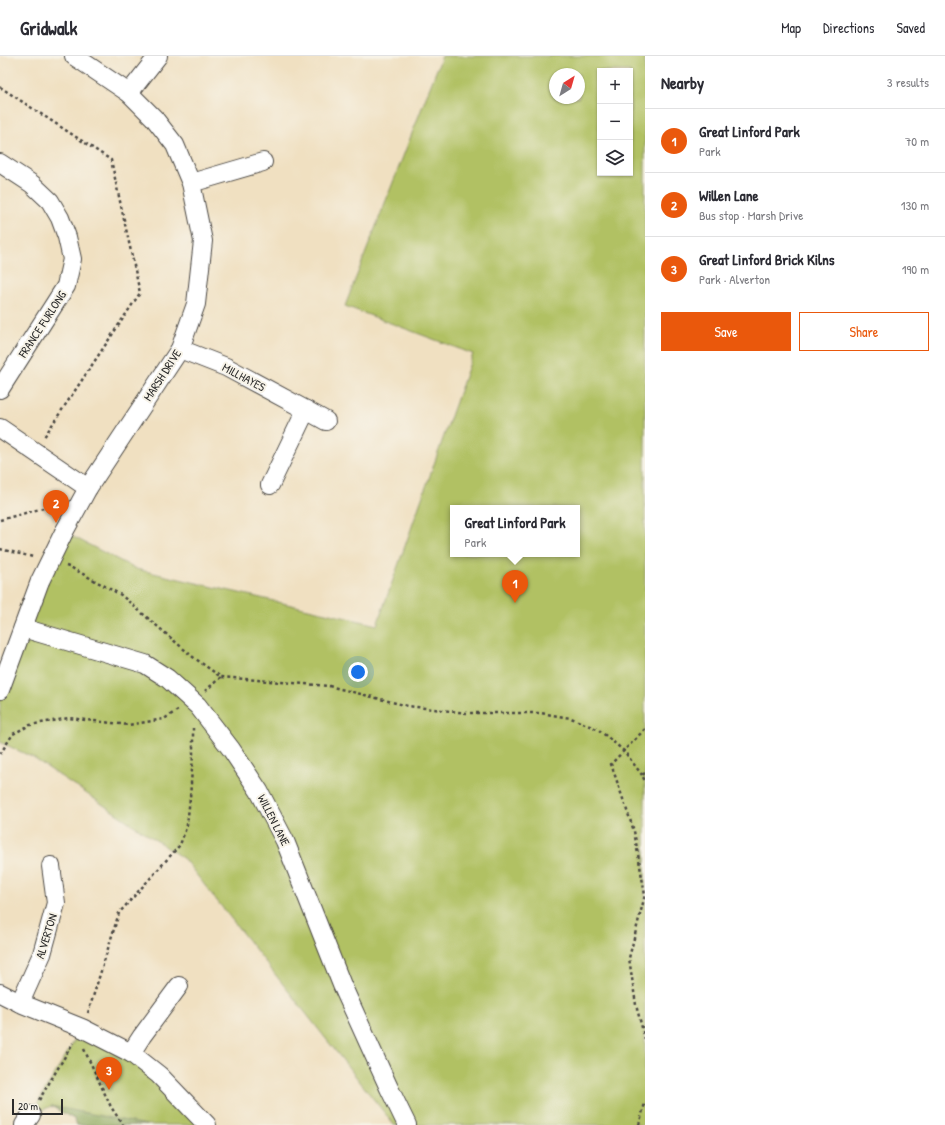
<!DOCTYPE html>
<meta charset="utf-8">
<style>
body{margin:0;font-family:"Patrick Hand",sans-serif;background:#f2f2f3;color:#2b2b33}
.controls{position:absolute;right:12px;top:12px;display:grid;overflow:hidden;border-radius:0px;box-shadow:0 1px 3px #0004}
.controls button{width:36px;height:36px;display:grid;place-items:center;padding:0;border:0;border-bottom:1px solid #e1e1e2;background:#fff;color:#2b2b33;font:20px sans-serif}
.compass{position:absolute;left:549px;top:12px;width:36px;height:36px;border-radius:50%;background:#fff;box-shadow:0 1px 3px #0004;rotate:37deg}
.scale{position:absolute;left:12px;bottom:10px;width:51px;box-sizing:border-box;padding-left:4px;border:2px solid #2b2b2b;border-top:0;font-size:11px;line-height:14px;white-space:nowrap;color:#2b2b2b;-webkit-text-stroke:3px #f7f3e8;paint-order:stroke}
.you{position:absolute;left:358px;top:616px;width:14px;height:14px;margin:-10px;border:3px solid #fff;border-radius:50%;background:#1a73e8;box-shadow:0 0 0 6px #1a73e833}
.badge{display:grid;place-items:center;width:26px;height:26px;border-radius:50%;background:#ea580c;color:#fff;font-size:13px;font-weight:700}
.pin{position:absolute;translate:-50% -33px;filter:drop-shadow(0 1px 2px #0008)}
.pin::after{content:'';position:absolute;top:21px;width:14px;height:12px;background:inherit;clip-path:polygon(0 0,100% 0,50% 100%)}
.popup{position:absolute;left:450px;top:449px;width:130px;height:52px;box-sizing:border-box;display:grid;place-content:center;border-radius:0px;background:#fff;filter:drop-shadow(0 1px 3px #0005);font-size:13px;white-space:nowrap;color:#7c7c81}
.popup b{font-size:15px;color:#2b2b33}
.popup::after{content:'';position:absolute;left:50%;top:100%;margin-left:-8px;border:8px solid transparent;border-top-color:#fff}
.list{margin:0;padding:0;list-style:none}
h2{display:flex;justify-content:space-between;align-items:center;height:52px;margin:0;padding:0 16px;font-size:17px}
h2 small{font-size:13px;font-weight:400;color:#7c7c81}
.list li{display:grid;grid-template-columns:26px 1fr auto;gap:12px;align-items:center;box-sizing:border-box;height:64px;padding:0 16px;border-top:1px solid #e1e1e2}
.list b{display:block;font-size:15px;white-space:nowrap}
.list p{margin:0;font-size:13px;white-space:nowrap;color:#7c7c81}
.list em{font-size:13px;font-style:normal;color:#7c7c81}
.actions{display:flex;gap:8px;padding:12px 16px}
.actions a{flex:1;padding:9px 0;border:1px solid #ea580c;border-radius:0px;text-align:center;font-size:14px;color:#ea580c}
.actions .main{background:#ea580c;color:#fff}
.icon{flex:none;width:22px;height:22px;fill:none;stroke:currentColor;stroke-width:2;stroke-linecap:round;stroke-linejoin:round}
.map{position:relative;flex:none;width:645px;height:1069px;overflow:hidden}
header{display:flex;align-items:center;gap:24px;box-sizing:border-box;height:56px;padding:0 20px;background:#fff;border-bottom:1px solid #e1e1e2}
header strong{font-size:19px}
nav{display:flex;gap:22px;margin-inline-start:auto;font-size:14px}
main{display:flex}
aside{flex:1;background:#fff}
.map>svg:first-child{display:block}
</style>
<header>
<strong>Gridwalk</strong>
<nav><a>Map</a><a>Directions</a><a>Saved</a></nav>
</header>
<main>
<div class="map">
<svg width="645" height="1069" viewBox="0 0 645 1069">
<rect width="100%" height="100%" fill="#f7f3e8"/>
<filter id="ink" filterUnits="userSpaceOnUse"><feTurbulence type="fractalNoise" baseFrequency=".025" numOctaves="2"/><feDisplacementMap in="SourceGraphic" scale="8" xChannelSelector="R" yChannelSelector="G"/><feConvolveMatrix kernelMatrix="1 2 1 2 8 2 1 2 1" color-interpolation-filters="sRGB"/></filter>
<filter id="wash" filterUnits="userSpaceOnUse"><feTurbulence type="fractalNoise" baseFrequency=".012" numOctaves="4" result="noise"/><feDisplacementMap in="SourceGraphic" scale="16" xChannelSelector="R" yChannelSelector="G"/><feGaussianBlur stdDeviation="0.9" result="paint"/><feColorMatrix in="noise" values="0 0 0 0 0 0 0 0 0 0 0 0 0 0 0 0 0 1.4 0 .05"/><feComposite in="paint" operator="in"/></filter>
<g filter="url(#wash)">
<rect width="100%" height="100%" fill="#f0e0c1"/>
<g fill="#b1c164" stroke="#6e7648" fill-rule="evenodd">
<path d="M442,0H645V1069H394L184,803L32,701L0,686V634L64,476L136,513L377,569L473,298L345,250ZM600,15H630V117H600ZM555,18H579V42H555ZM453,452H577V498H453Z"/>
<path d="M82,972L131,997L207,1069H77L74,1063L51,1050L30,1060Z"/>
</g>
<path fill="#8ca75a" stroke="#5c6942" d="M51,1050L147,1069H77L74,1063Z"/>
</g>
<g filter="url(#ink)">
<g fill="none" stroke-linecap="round" stroke-linejoin="round">
<g stroke="#494642" stroke-width="20">
<g id="minor">
<path d="M129,37L158,0"/>
<path d="M0,107L32,128L50,145L60,162L67,181L72,203L66,230L0,333"/>
<path d="M191,127L263,106"/>
<path d="M180,293L226,311L306,354L270,429"/>
<path d="M306,354L326,365"/>
<path d="M0,372L88,432"/>
<path d="M64,476L88,432L180,293L196,248L203,185L191,127L175,89L154,62L129,37L74,0"/>
<path d="M23,572L145,608L167,622L198,650L231,693L259,735L285,785L342,929L389,1032L407,1069"/>
<path d="M0,634L40,525"/>
<path d="M0,937L20,947L82,972L131,997L159,1019L207,1069"/>
<path d="M20,947L42,898L56,847L51,810"/>
<path d="M131,997L142,980L179,930"/>
<path d="M24,1069L31,1059L30,1060"/>
</g>
</g>
<g stroke="#494642" stroke-width="2.5" stroke-dasharray="3 3" stroke-linecap="butt">
<path d="M0,31L111,104L140,237L44,381"/>
<path d="M0,464L47,451L56,453"/>
<path d="M0,493L33,501"/>
<path d="M66,510L72,512L121,539L193,601L221,621L329,630L408,650L467,657H540L571,662L599,674L624,695L642,719"/>
<path d="M205,635L221,621"/>
<path d="M645,673L611,708L634,775L645,839L629,902L636,949L645,983"/>
<path d="M0,698L13,678L30,669L69,662L129,669L164,663L178,654"/>
<path d="M645,717L642,719L645,725"/>
<path d="M88,957L119,857L180,789L187,769L190,742L193,699V672"/>
<path d="M84,993L111,1051L123,1069"/>
<path d="M39,1044L73,987"/>
<path d="M639,1069L645,1047"/>
</g>
<use href="#minor" stroke="#fff" stroke-width="18"/>
<g stroke="#494642" stroke-width="20" stroke-linecap="butt">
<path id="minor-bridge" d="M40,525L64,476"/>
</g>
<use href="#minor-bridge" stroke="#fff" stroke-width="18"/>
</g>
</g>
<g text-anchor="middle" dominant-baseline="central" stroke-width="4" stroke-linejoin="round" paint-order="stroke">
<g font-size="12" fill="#2b2b2b" stroke="#f7f3e8">
<text transform="translate(42 268) rotate(-57)">FRANCE FURLONG</text>
<text transform="translate(162 319) rotate(-57)">MARSH DRIVE</text>
<text transform="translate(244 321) rotate(28)">MILLHAYES</text>
<text transform="translate(274 764) rotate(63)">WILLEN LANE</text>
<text transform="translate(46 880) rotate(-73)">ALVERTON</text>
</g>
</g>
</svg>
<div class="controls">
<button>+</button>
<button>−</button>
<button><svg class="icon" aria-label="layers" viewBox="0 0 24 24"><path d="M12 4l9 5-9 5-9-5zM3 14l9 5 9-5"/></svg></button>
</div>
<svg class="compass" viewBox="-18 -18 36 36"><path d="M0-13l5 13h-10z" fill="#e53935"/><path d="M0 13l5-13h-10z" fill="#7c7c81"/></svg>
<div class="scale">20 m</div>
<div class="you"></div>
<div class="pin badge" style="left:515px;top:547px">1</div>
<div class="popup"><b>Great Linford Park</b>Park</div>
<div class="pin badge" style="left:56px;top:467px">2</div>
<div class="pin badge" style="left:109px;top:1034px">3</div>
</div>
<aside>
<h2>Nearby<small>3 results</small></h2>
<ul class="list">
<li><span class="badge">1</span><div><b>Great Linford Park</b><p>Park</p></div><em>70 m</em></li>
<li><span class="badge">2</span><div><b>Willen Lane</b><p>Bus stop · Marsh Drive</p></div><em>130 m</em></li>
<li><span class="badge">3</span><div><b>Great Linford Brick Kilns</b><p>Park · Alverton</p></div><em>190 m</em></li>
</ul>
<div class="actions"><a class="main">Save</a><a>Share</a></div>
</aside>
</main>
